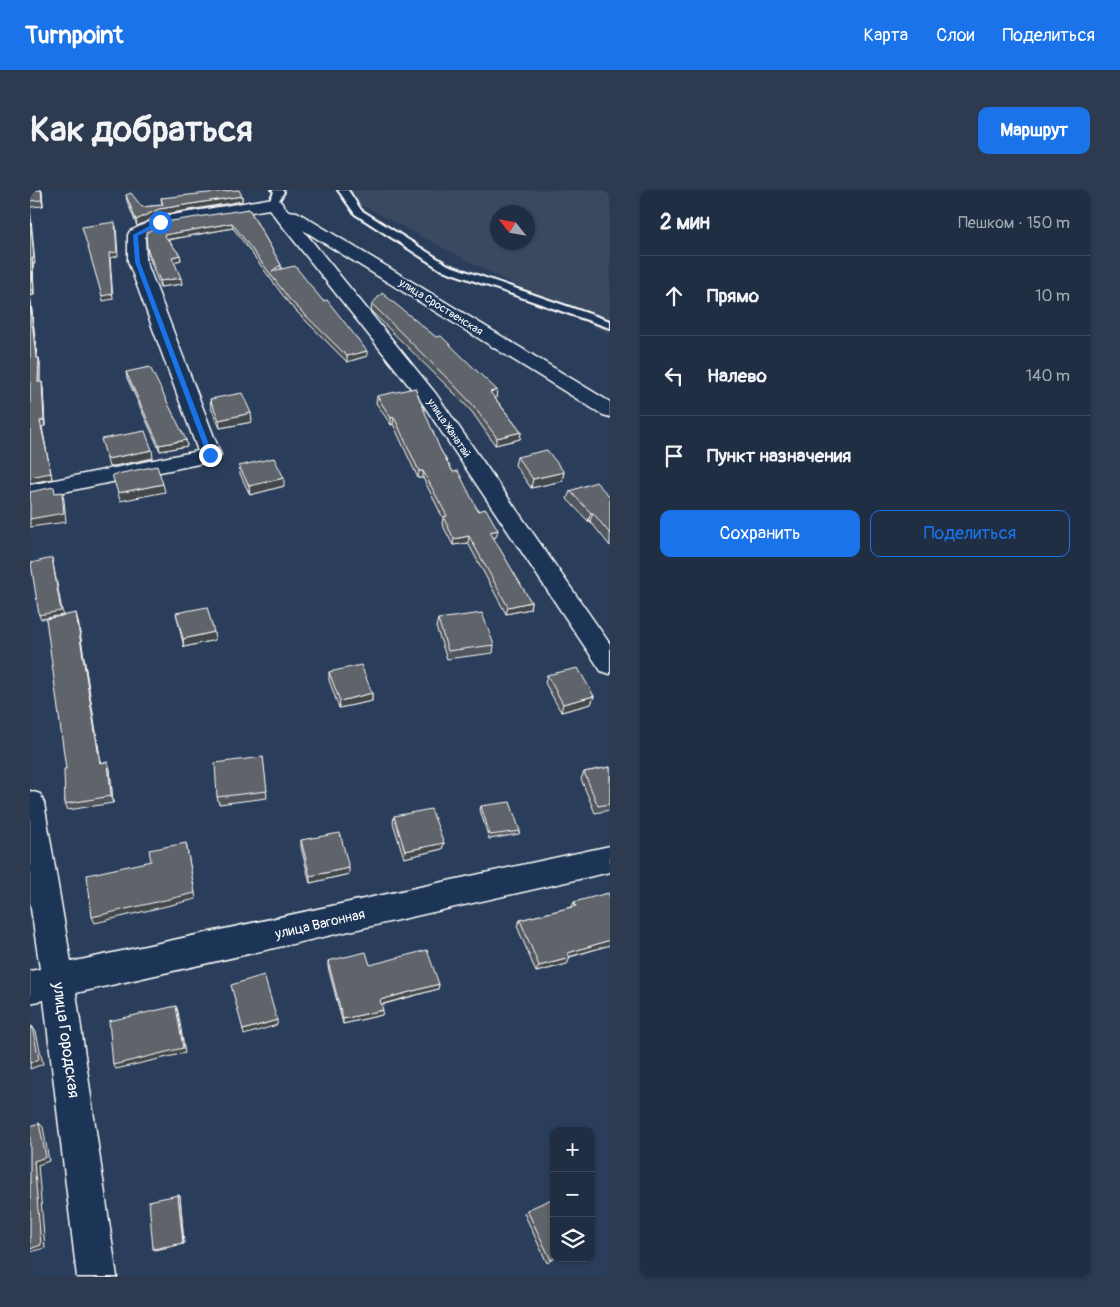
<!DOCTYPE html>
<html lang="ru">
<meta charset="utf-8">
<style>
body{margin:0;font-family:Pangolin,sans-serif;background:#2d3a4f;color:#f1f3f6}
.controls{position:absolute;right:15px;bottom:15px;display:grid;overflow:hidden;border-radius:10px;box-shadow:0 1px 4px #0004}
.controls button{width:45px;height:45px;display:grid;place-items:center;padding:0;border:0;border-bottom:1px solid #3d4a5d;background:#202e44;color:#f1f3f6;font:25px sans-serif}
.compass{position:absolute;left:460px;top:15px;width:45px;height:45px;border-radius:50%;background:#202e44;box-shadow:0 1px 4px #0004;rotate:301deg}
.stop{position:absolute;width:15px;height:15px;margin:-11px;border:4px solid #1a73e8;border-radius:50%;background:#fff}
.stop.end{background:#1a73e8;border-color:#fff;box-shadow:0 1px 5px #0008}
.list{margin:0;padding:0;list-style:none}
h2{display:flex;justify-content:space-between;align-items:center;height:65px;margin:0;padding:0 20px;font-size:21px}
h2 small{font-size:16px;font-weight:400;color:#a2a8b2}
.list li{display:grid;grid-template-columns:32px 1fr auto;gap:15px;align-items:center;box-sizing:border-box;height:80px;padding:0 20px;border-top:1px solid #3d4a5d}
.list b{display:block;font-size:19px;white-space:nowrap}
.list em{font-size:16px;font-style:normal;color:#a2a8b2}
.actions{display:flex;gap:10px;padding:15px 20px}
.actions a{flex:1;padding:11px 0;border:1px solid #1a73e8;border-radius:10px;text-align:center;font-size:18px;color:#1a73e8}
.actions .main{background:#1a73e8;color:#fff}
.icon{flex:none;width:28px;height:28px;fill:none;stroke:currentColor;stroke-width:2;stroke-linecap:round;stroke-linejoin:round}
.map{position:relative;flex:none;width:580px;height:1087px;overflow:hidden;border-radius:10px}
header{display:flex;align-items:center;gap:30px;box-sizing:border-box;height:70px;padding:0 25px;background:#1a73e8;color:#fff}
header strong{font-size:24px}
nav{display:flex;gap:28px;margin-inline-start:auto;font-size:18px}
.intro{display:flex;align-items:center;justify-content:space-between;box-sizing:border-box;height:120px;padding:0 30px}
h1{margin:0;font-size:35px}
.button{padding:12px 22px;border-radius:10px;background:#1a73e8;color:#fff;font-size:18px;font-weight:700}
main{display:flex;gap:30px;padding:0 30px}
aside{flex:1;background:#202e44;border-radius:10px;box-shadow:0 1px 4px #0004}
.map>svg:first-child{display:block}
</style>
<header>
<strong>Turnpoint</strong>
<nav><a>Карта</a><a>Слои</a><a>Поделиться</a></nav>
</header>
<div class="intro"><h1>Как добраться</h1><a class="button">Маршрут</a></div>
<main>
<div class="map">
<svg width="580" height="1087" viewBox="0 0 580 1087">
<rect width="100%" height="100%" fill="#2a3e5b"/>
<filter id="ink" filterUnits="userSpaceOnUse"><feTurbulence type="fractalNoise" baseFrequency=".02" numOctaves="2"/><feDisplacementMap in="SourceGraphic" scale="10" xChannelSelector="R" yChannelSelector="G"/><feConvolveMatrix kernelMatrix="1 2 1 2 8 2 1 2 1" color-interpolation-filters="sRGB"/></filter>
<g filter="url(#ink)">
<path fill="#3a4960" fill-rule="evenodd" d="M314,0H580V145L326,12ZM468,22H498V52H468Z"/>
<g fill="none" stroke-linecap="round" stroke-linejoin="round">
<g stroke="#fff" stroke-width="4">
<g id="service">
<path d="M242,0H252L254,2L246,15L243,16L238,13L244,2Z"/>
<path d="M308,0H318L331,20L418,75L580,131V138L410,79L325,24Z"/>
</g>
</g>
<g stroke="#fff" stroke-width="3">
<g id="minor">
<path d="M243,8L249,10L258,21L267,22L580,212V227L573,225L273,40L406,204L580,454V484L571,481L391,211L239,19L135,36L115,47L116,71L191,265L188,270L0,309V295L168,261L98,71V45L100,41L130,27Z"/>
<path d="M0,601L10,604L14,613L41,772L580,656V682L46,803L87,1087H47L14,810L0,813V781L10,779L0,712Z"/>
</g>
</g>
<use href="#service" fill="#1d3557" fill-rule="evenodd"/>
<use href="#minor" fill="#1d3557" fill-rule="evenodd"/>
</g>
<g fill="#51565b" stroke="#fff">
<path d="M0,0H12L13,16L0,17L5,74H3L4,105L0,106L7,168H9L10,174V192L13,198L15,236L12,237L22,289L0,293Z"/>
<path d="M96,5L112,17L132,15L131,8L212,6V11L130,25L107,36L97,11Z"/>
<path d="M219,19L251,75V79L337,166L317,172L260,115L203,38L138,50L150,65L151,70L144,72L152,94L130,97L118,64L116,43Z"/>
<path d="M342,114L467,200L466,208H465L491,242L490,249L465,255L442,222L425,204L341,121Z"/>
<path d="M96,182L156,250L157,256L130,261L97,188Z"/>
<path d="M347,206L410,259L423,282L466,347L463,348L501,412L500,419L476,424L438,353L423,355L412,334L413,328L393,288H388L363,234L361,235L346,213Z"/>
<path d="M180,209L222,232L190,238L181,218Z"/>
<path d="M487,267L534,282L532,291L501,298L485,275Z"/>
<path d="M209,276L254,296L220,305L210,284Z"/>
<path d="M540,301L580,307V356L560,331H558L537,309Z"/>
<path d="M146,423L185,450L154,457Z"/>
<path d="M408,429L464,455L463,463L417,469L406,437Z"/>
<path d="M48,431L71,573L80,579L83,613L38,620L35,614L36,579Z"/>
<path d="M299,482L342,503V511L309,518L299,490Z"/>
<path d="M517,485L564,506L561,514L531,522L515,493Z"/>
<path d="M233,567L237,608L189,614L187,607Z"/>
<path d="M580,577V620L565,623L551,589L554,582Z"/>
<path d="M451,616L490,641L489,644L459,649L450,620Z"/>
<path d="M364,626L414,653L412,659L374,668L363,633Z"/>
<path d="M271,650L319,684L280,693L271,657Z"/>
<path d="M580,708V755L540,767L537,774L506,782L487,736L490,730L542,717L544,712Z"/>
<path d="M298,771L340,775L409,794L408,799L351,815L352,825L313,834L298,777Z"/>
<path d="M148,1005L150,1006L154,1054L125,1060L123,1059Z"/>
<path d="M497,1020L524,1068L517,1073L494,1023Z"/>
</g>
<g fill="#42464a" stroke="#fff">
<path d="M11,0H12L13,16L12,10Z"/>
<path d="M212,6V11L130,25L107,36L106,30L129,19Z"/>
<path d="M202,33L203,38L135,50L134,45Z"/>
<path d="M86,36L88,66L80,68L83,109L73,111L72,106L79,63Z"/>
<path d="M150,65L151,70L143,72L142,67Z"/>
<path d="M2,68L3,74L4,105L3,100Z"/>
<path d="M251,75V80L242,87V81Z"/>
<path d="M151,88L152,94L130,97V91Z"/>
<path d="M0,104L8,174L6,168Z"/>
<path d="M337,161V166L317,172V166Z"/>
<path d="M9,168L10,174V198L8,192Z"/>
<path d="M12,192L13,198L15,236L14,230Z"/>
<path d="M467,200L466,208L459,210L460,202Z"/>
<path d="M221,223L222,232L190,238L189,230Z"/>
<path d="M364,227L363,234L361,235V228Z"/>
<path d="M10,231L22,289L0,293V287Z"/>
<path d="M491,242L490,249L465,255L467,248Z"/>
<path d="M156,250L157,256L130,261L129,255Z"/>
<path d="M122,260L123,268L79,277L77,269Z"/>
<path d="M389,281H393V288H388Z"/>
<path d="M534,282L532,291L501,298L503,289Z"/>
<path d="M254,288V296L220,305L219,296Z"/>
<path d="M133,294L135,302L90,311L88,303Z"/>
<path d="M32,302L34,310L36,332L0,337V329Z"/>
<path d="M561,323H563L560,331H558Z"/>
<path d="M468,340L466,347L458,349L460,342Z"/>
<path d="M439,346L438,353L423,355L424,349Z"/>
<path d="M22,368L33,425L11,429L9,425Z"/>
<path d="M501,412L500,419L476,424L478,417Z"/>
<path d="M46,423L48,431L72,580L70,573Z"/>
<path d="M184,442L185,450L154,457L153,449Z"/>
<path d="M342,503V511L309,518L310,511Z"/>
<path d="M564,506L561,514L531,522L533,514Z"/>
<path d="M78,572L80,579L83,613L81,606Z"/>
<path d="M156,653L166,709L65,733L62,727Z"/>
<path d="M414,653L412,659L374,668L375,661Z"/>
<path d="M319,678V684L280,693V686Z"/>
<path d="M580,750V755L535,768L538,763Z"/>
<path d="M540,768L537,774L506,782L509,776Z"/>
<path d="M409,794L408,799L349,815L350,810Z"/>
<path d="M146,816L148,821L155,863L86,879L83,875Z"/>
<path d="M353,820L352,825L313,834V829Z"/>
<path d="M247,830V835L214,845L213,840Z"/>
<path d="M2,836L6,842L13,874L0,879Z"/>
<path d="M9,933L13,937L19,971L8,975L15,1058L0,1062L4,971Z"/>
<path d="M148,1005L150,1006L154,1054L153,1053Z"/>
</g>
<g fill="#5e646a" stroke="#fff">
<path d="M0,0H11L12,10L0,11Z"/>
<path d="M206,0H209L212,6L129,19L106,30L96,5L101,3L112,17L133,15L131,8Z"/>
<path d="M219,19L251,75L242,81L265,76L293,111L297,110L337,161L317,166L260,110L202,33L134,45L150,65L142,67L151,88L130,91L117,58L116,43L135,32Z"/>
<path d="M0,25L4,68H2L3,100H0Z"/>
<path d="M85,32L87,62L79,63L82,104L72,106L52,37Z"/>
<path d="M352,103L406,147L411,146L450,184L467,200L460,202L491,242L467,248L443,215L426,197L342,114Z"/>
<path d="M0,111L6,168H9L8,192H12L14,230L10,231L21,283L0,287Z"/>
<path d="M120,177L156,250L129,255L96,182Z"/>
<path d="M385,198L410,259L423,282L428,281L448,321L456,319L468,340L460,342L501,412L478,417L439,346L424,349L413,327L417,326L393,281H389L364,227L361,228L347,206Z"/>
<path d="M212,203L221,223L189,230L180,209Z"/>
<path d="M115,241L122,260L77,269L71,249Z"/>
<path d="M517,260L534,282L503,289L487,267Z"/>
<path d="M244,268L254,288L219,296L209,276Z"/>
<path d="M127,276L133,294L88,303L82,285Z"/>
<path d="M566,292L580,307V344L563,323H561L540,301Z"/>
<path d="M24,297L25,303L32,302L34,323L0,329V302Z"/>
<path d="M22,368L31,421L9,425L1,373Z"/>
<path d="M177,417L184,442L153,449L146,423Z"/>
<path d="M46,423L70,573L78,572L81,606L35,614L34,579H36L16,429Z"/>
<path d="M452,423L464,455L418,461L408,429Z"/>
<path d="M331,475L342,503L310,511L299,482Z"/>
<path d="M548,478L564,506L533,514L517,485Z"/>
<path d="M233,567L237,601L187,607L185,573Z"/>
<path d="M580,577V614L568,616L554,582Z"/>
<path d="M480,612L490,641L460,645L451,616Z"/>
<path d="M401,619L414,653L375,661L364,626Z"/>
<path d="M310,643L319,678L280,686L271,650Z"/>
<path d="M156,653L165,703L62,727L57,685L121,671L119,660Z"/>
<path d="M578,703L580,708V750L538,763L540,768L509,776L490,730L546,716L544,712Z"/>
<path d="M397,760L409,794L350,810L353,820L313,829L298,771L336,762L340,775Z"/>
<path d="M234,785L247,830L213,840L201,795Z"/>
<path d="M146,816L153,858L83,875L79,831Z"/>
<path d="M2,836L9,869L0,873V837Z"/>
<path d="M9,933L16,967L4,971L11,1055L0,1059V936Z"/>
<path d="M148,1005L153,1053L123,1059L119,1011Z"/>
<path d="M524,1008V1068H525L521,1070L497,1020Z"/>
</g>
</g>
<path fill="#1a73e8" d="M130,30L132,33L108,46L110,72L183,265L180,267L177,265L105,72L103,45Z"/>
<g text-anchor="middle" dominant-baseline="central" stroke-width="4.5" stroke-linejoin="round" paint-order="stroke">
<g font-size="11" fill="#fff" stroke="#1d3557">
<text transform="translate(411 117) rotate(32)">улица Сроственская</text>
<text transform="translate(419 238) rotate(56)">улица Жанатай</text>
</g>
<g font-size="14" fill="#fff" stroke="#1d3557">
<text transform="translate(290 734) rotate(-13)">улица Вагонная</text>
</g>
<g font-size="16" fill="#fff" stroke="#1d3557">
<text transform="translate(36 850) rotate(82)">улица Городская</text>
</g>
</g>
</svg>
<div class="controls">
<button>+</button>
<button>−</button>
<button><svg class="icon" aria-label="layers" viewBox="0 0 24 24"><path d="M12 4l9 5-9 5-9-5zM3 14l9 5 9-5"/></svg></button>
</div>
<svg class="compass" viewBox="-18 -18 36 36"><path d="M0-13l5 13h-10z" fill="#e53935"/><path d="M0 13l5-13h-10z" fill="#a2a8b2"/></svg>
<div class="stop" style="left:130px;top:32px"></div>
<div class="stop end" style="left:180px;top:265px"></div>
</div>
<aside>
<h2>2 мин<small>Пешком · 150 m</small></h2>
<ul class="list">
<li><svg class="icon" aria-label="ahead" viewBox="0 0 24 24"><path d="M12 20V5M6 11l6-6 6 6"/></svg><div><b>Прямо</b></div><em>10 m</em></li>
<li><svg class="icon" aria-label="left" viewBox="0 0 24 24"><path d="M17 20v-9H6M10 6l-5 5 5 5"/></svg><div><b>Налево</b></div><em>140 m</em></li>
<li><svg class="icon" aria-label="arrive" viewBox="0 0 24 24"><path d="M6 21V4h12l-3 4 3 4H6"/></svg><div><b>Пункт назначения</b></div></li>
</ul>
<div class="actions"><a class="main">Сохранить</a><a>Поделиться</a></div>
</aside>
</main>
